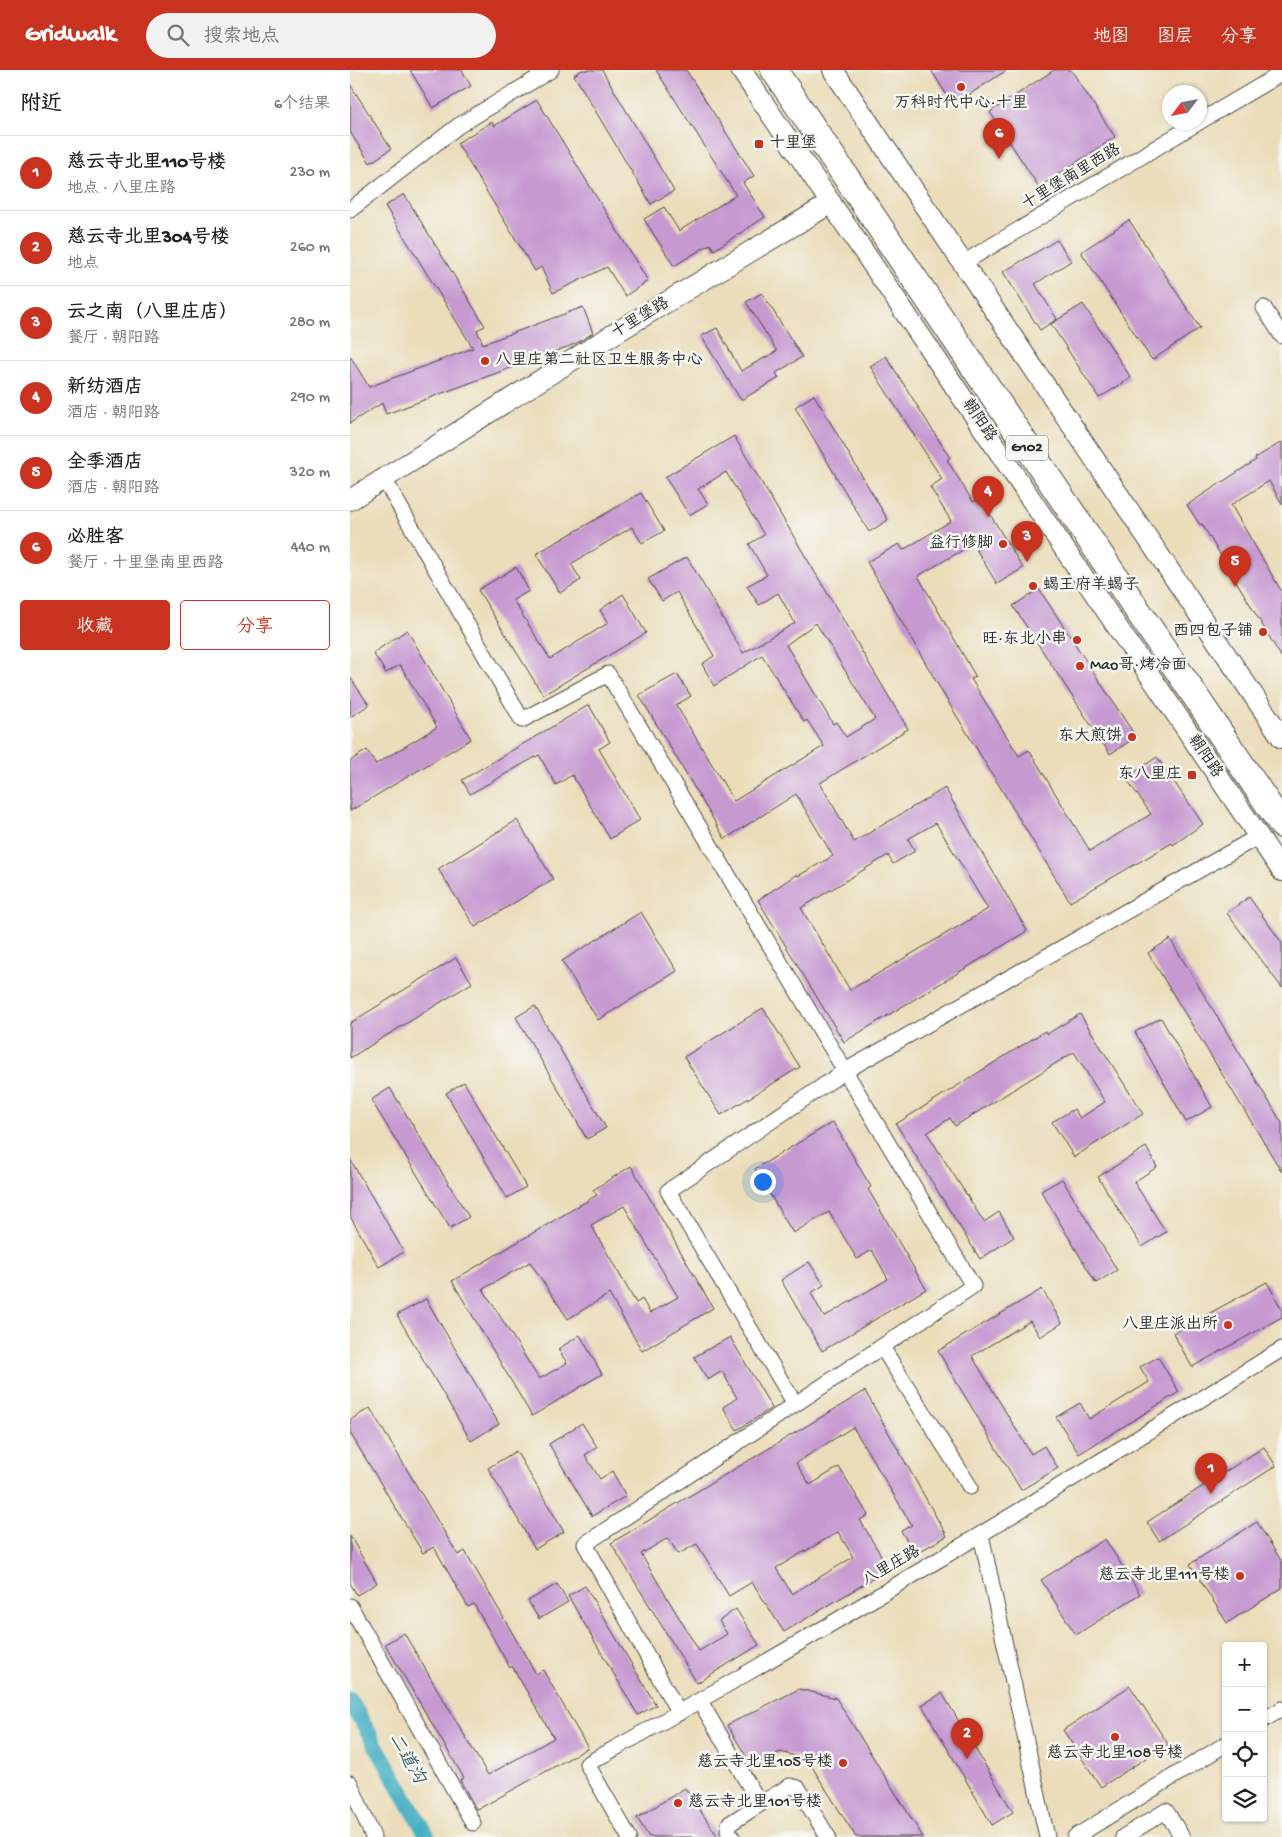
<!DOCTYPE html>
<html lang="zh">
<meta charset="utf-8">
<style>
body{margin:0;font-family:"Gochi Hand","LXGW WenKai TC",sans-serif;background:#f2f2f2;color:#202124}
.controls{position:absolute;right:15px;bottom:15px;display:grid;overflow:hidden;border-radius:5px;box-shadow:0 1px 4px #0004}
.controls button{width:45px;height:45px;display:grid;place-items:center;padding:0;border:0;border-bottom:1px solid #e0e0e0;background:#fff;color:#202124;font:25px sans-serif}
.compass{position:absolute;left:812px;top:15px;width:45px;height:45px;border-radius:50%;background:#fff;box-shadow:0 1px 4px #0004;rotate:238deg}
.you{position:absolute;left:412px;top:1111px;width:18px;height:18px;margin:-12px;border:4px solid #fff;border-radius:50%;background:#1a73e8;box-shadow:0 0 0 8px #1a73e833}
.badge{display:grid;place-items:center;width:32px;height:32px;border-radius:50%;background:#c8321e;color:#fff;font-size:16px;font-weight:700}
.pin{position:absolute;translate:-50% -41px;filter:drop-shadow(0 1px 2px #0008)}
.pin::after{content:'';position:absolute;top:26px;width:18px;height:15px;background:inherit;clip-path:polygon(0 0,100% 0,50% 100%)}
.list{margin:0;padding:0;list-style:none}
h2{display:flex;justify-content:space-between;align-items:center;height:65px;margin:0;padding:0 20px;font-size:21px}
h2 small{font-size:16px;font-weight:400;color:#757577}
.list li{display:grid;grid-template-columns:32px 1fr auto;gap:15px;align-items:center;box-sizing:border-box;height:75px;padding:0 20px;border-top:1px solid #e0e0e0}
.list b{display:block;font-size:19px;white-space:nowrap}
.list p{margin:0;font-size:16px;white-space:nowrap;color:#757577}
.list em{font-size:16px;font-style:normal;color:#757577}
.actions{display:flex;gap:10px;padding:15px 20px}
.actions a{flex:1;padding:11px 0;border:1px solid #c8321e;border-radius:5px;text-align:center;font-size:18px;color:#c8321e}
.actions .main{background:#c8321e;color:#fff}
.icon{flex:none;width:28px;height:28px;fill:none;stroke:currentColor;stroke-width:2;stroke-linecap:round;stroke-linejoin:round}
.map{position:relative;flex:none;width:932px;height:1767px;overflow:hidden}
header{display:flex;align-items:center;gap:30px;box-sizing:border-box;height:70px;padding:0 25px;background:#c8321e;color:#fff}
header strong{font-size:24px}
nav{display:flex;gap:28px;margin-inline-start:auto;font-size:18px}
.search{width:350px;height:45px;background:#f2f2f2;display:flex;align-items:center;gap:12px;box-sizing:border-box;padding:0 18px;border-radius:28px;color:#757577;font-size:19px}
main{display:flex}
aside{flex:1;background:#fff}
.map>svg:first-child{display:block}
</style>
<header>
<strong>Gridwalk</strong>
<div class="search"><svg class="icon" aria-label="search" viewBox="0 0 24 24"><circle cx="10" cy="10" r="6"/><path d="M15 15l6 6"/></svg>搜索地点</div>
<nav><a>地图</a><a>图层</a><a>分享</a></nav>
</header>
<main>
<aside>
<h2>附近<small>6个结果</small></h2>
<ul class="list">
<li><span class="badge">1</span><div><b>慈云寺北里110号楼</b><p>地点 · 八里庄路</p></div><em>230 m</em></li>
<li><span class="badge">2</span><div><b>慈云寺北里304号楼</b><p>地点</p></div><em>260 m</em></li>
<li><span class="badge">3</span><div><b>云之南（八里庄店）</b><p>餐厅 · 朝阳路</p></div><em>280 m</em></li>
<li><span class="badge">4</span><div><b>新纺酒店</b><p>酒店 · 朝阳路</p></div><em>290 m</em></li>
<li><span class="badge">5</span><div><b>全季酒店</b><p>酒店 · 朝阳路</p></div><em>320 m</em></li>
<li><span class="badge">6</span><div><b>必胜客</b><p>餐厅 · 十里堡南里西路</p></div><em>440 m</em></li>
</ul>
<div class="actions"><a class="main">收藏</a><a>分享</a></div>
</aside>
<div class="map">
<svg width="932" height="1767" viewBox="0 0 932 1767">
<rect width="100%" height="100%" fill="#f6f6f2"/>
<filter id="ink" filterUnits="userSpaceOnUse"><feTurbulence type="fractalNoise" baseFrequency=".02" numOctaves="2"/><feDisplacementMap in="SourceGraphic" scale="10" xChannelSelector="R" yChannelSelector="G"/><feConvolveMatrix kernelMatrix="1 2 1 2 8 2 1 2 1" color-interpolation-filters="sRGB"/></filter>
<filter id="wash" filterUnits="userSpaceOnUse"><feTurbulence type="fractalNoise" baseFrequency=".0096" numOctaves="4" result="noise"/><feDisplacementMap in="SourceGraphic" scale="20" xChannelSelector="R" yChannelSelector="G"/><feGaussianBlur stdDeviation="1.12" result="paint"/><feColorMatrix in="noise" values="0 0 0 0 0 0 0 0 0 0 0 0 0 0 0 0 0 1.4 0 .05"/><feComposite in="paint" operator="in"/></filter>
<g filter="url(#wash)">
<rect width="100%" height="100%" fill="#ebddba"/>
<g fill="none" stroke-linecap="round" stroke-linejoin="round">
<path stroke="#43adc2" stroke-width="16" d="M0,1630L78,1767"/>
</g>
<g id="blocks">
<g fill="#c699d1" fill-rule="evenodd">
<path d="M60,0H112L121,16L83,38Z"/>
<path d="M232,0H252L324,121L301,134L224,5Z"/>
<path d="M306,0H336L404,106L393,113L415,147L364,180L360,174L324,196L294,149L314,137L329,161L386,125Z"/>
<path d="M581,0H657L603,35Z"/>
<path d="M704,0H721L765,67L689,117L640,42Z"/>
<path d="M0,14L41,79L20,93L0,62Z"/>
<path d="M187,30L298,211L275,226L257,197L203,223L191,197L185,201L107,73L142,52L144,56Z"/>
<path d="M54,124L135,256L127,260L133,274L233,237L243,263L225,274L36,344L32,333L0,353V286L19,317L123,278L35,136Z"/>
<path d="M779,150L850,258L802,290L731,182Z"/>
<path d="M707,170L721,191L685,214L707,249L690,260L653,202Z"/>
<path d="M412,223L452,287L426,303L429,308L391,330L351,266L367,258L391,301L427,281L396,232Z"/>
<path d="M733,234L781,308L749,328L701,254Z"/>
<path d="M536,286L600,388L597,390L623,432L630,428L673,498L647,514L623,474L568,506L626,607L621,609L669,686L679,680L740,781L801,744L776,708L807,687L853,754L823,775L822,773L720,832L594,625L517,492L549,474L553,480L601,451L580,417L592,409L520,296Z"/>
<path d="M464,325L538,450L519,462L445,337Z"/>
<path d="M384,366L558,659L470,713L504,772L595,718L677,861L494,972L408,830L447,804L448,806L483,786L446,724L375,769L289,625L327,604L341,626L326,635L384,731L474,676L457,650L454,652L412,585L364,616L352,594L364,586L327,522L312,531L298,509L337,487L393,583L445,553L428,523L409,535L397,516L417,505L399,474L414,465L376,402L348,419L358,434L339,445L315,407ZM466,553L525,649L496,667L486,652L483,654L436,575ZM586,753L638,839L500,920L451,838L538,785L543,794L565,781L558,769Z"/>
<path d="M932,372V434L919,411L881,435L932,522V588L852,454L850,455L837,435L906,390L905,388Z"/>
<path d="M291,423L314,461L292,473L282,457L221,494L231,510L210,523L186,484Z"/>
<path d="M166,497L179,521L163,530L200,589L258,553L250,540L273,524L296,563L193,625L128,520Z"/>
<path d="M689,519L786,667L760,684L663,536Z"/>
<path d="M57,560L121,669L0,741V691L17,680L26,694L87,657L50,595L36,603L23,583Z"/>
<path d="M0,607L19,635L0,647Z"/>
<path d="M239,635L260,672L249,679L290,750L260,769L222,705L206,715L189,685L120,724L112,710Z"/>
<path d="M167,750L203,809L125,857L88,799Z"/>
<path d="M899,827L932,873V918L877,843Z"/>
<path d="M291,842L327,901L248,950L212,891Z"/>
<path d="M820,869L932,1053V1102L798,883Z"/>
<path d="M106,888L122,913L0,988V953Z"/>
<path d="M185,936L256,1058L237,1069L166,947Z"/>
<path d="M413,938L450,997L371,1045L334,987Z"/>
<path d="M730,944L793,1044L724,1087L702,1052L724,1039L730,1048L755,1032L724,982L605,1056L600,1048L577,1063L634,1152L649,1142L664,1167L630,1189L546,1054L695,961L697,964Z"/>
<path d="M811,948L862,1037L836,1052L785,962Z"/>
<path d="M114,1012L176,1117L157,1128L96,1023Z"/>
<path d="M40,1018L119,1147L100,1158L21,1030Z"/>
<path d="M483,1052L521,1117L518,1119L576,1219L472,1281L431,1210L459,1192L474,1215L461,1223L474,1247L538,1209L522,1180L507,1189L479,1142L443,1163L405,1099Z"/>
<path d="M796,1077L807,1097L784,1112L816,1162L792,1177L748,1107Z"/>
<path d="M0,1089L54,1182L29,1197L0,1146Z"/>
<path d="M281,1096L363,1238L292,1281L259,1224L218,1249L180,1192L133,1219L189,1309L217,1293L208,1279L230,1265L252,1304L182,1346L102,1211L247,1125L243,1120ZM274,1136L328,1227L300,1243L292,1229L286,1233L241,1155Z"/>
<path d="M712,1109L767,1200L746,1213L691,1121Z"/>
<path d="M917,1212L932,1240V1247L842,1297L823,1263Z"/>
<path d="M692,1219L712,1253L690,1267L680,1251L622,1286L681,1384L694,1376L708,1398L671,1420L588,1281Z"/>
<path d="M76,1229L149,1354L121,1371L47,1245Z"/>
<path d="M380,1267L422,1338L387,1360L373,1337L387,1328L372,1301L358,1310L344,1287Z"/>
<path d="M808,1287L829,1322L729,1384L706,1347L730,1333L739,1349L799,1312L790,1297Z"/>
<path d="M515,1321L597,1466L565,1484L551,1461L562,1455L503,1357L446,1393L460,1415L489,1397L518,1445L510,1450L539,1499L434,1562L402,1512L379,1526L347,1474L328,1484L318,1468L291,1484L349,1581L377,1564L369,1551L386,1539L409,1575L347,1613L261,1473ZM488,1462L503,1487L442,1524L426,1498Z"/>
<path d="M20,1338L108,1485L115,1481L186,1604L193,1600L238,1678L132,1737L126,1739L110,1710L114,1708L35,1574L54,1563L138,1705L204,1668L162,1596L160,1598L124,1534L118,1537L84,1477L73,1483L0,1363V1350Z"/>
<path d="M232,1353L247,1377L235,1385L250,1409L262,1401L276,1426L242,1446L199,1374Z"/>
<path d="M914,1377L926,1396L809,1471L797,1452Z"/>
<path d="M166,1381L214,1462L185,1479L138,1398Z"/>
<path d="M907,1452L932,1492V1518L877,1553L840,1494Z"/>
<path d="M0,1466L27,1513L7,1525L0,1513Z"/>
<path d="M755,1469L790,1524L726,1565L691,1510Z"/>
<path d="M207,1514L218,1532L189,1549L178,1531Z"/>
<path d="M235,1516L306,1635L288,1645L218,1526Z"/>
<path d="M780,1616L818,1674L751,1717L713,1660Z"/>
<path d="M449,1619L486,1628L573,1767H506L457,1689L430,1682L403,1697L377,1655Z"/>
<path d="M592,1623L663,1742L642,1755L572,1635Z"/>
<path d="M335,1718L368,1767H299L287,1748Z"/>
</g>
</g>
</g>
<g filter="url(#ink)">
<use href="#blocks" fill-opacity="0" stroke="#484640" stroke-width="1"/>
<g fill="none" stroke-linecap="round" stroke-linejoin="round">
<g stroke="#484640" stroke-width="17">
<g id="minor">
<path d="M849,52L932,3"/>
<path d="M0,140L108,56L201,0"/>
<path d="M613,193L849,52"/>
<path d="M914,238L932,266"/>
<path d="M34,409L172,650L258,604L495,1001L909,766"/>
<path d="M532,1277L620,1417"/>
<path d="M631,1465L697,1767"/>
<path d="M0,1536L123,1753"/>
<path d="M350,1631L410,1734L379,1754L378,1761L382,1767"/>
<path d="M329,1643L235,1474L623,1216L495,1001L318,1121L445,1334"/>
<path d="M913,1650L932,1639"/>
<path d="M0,1713L23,1767"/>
<path d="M410,1734L440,1716L448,1718L478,1767"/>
<path d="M279,1767L237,1694C473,1563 703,1421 932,1279"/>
<path d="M725,1767L876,1674"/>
<path d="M773,1767L816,1741L832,1767"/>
</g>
</g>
<g stroke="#484640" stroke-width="22">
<g id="tertiary">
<path d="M391,0L932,801"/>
<path d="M483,0L932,668"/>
<path d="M0,430L267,262L481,133"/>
</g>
</g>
<g stroke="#484640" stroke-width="28">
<path id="trunk" d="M424,0L932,755"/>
</g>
<use href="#minor" stroke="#fff" stroke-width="15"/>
<use href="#tertiary" stroke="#fff" stroke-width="20"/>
<use href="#trunk" stroke="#fff" stroke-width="26"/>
</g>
</g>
<g fill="#c8321e" stroke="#f6f6f2" stroke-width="2">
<circle cx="611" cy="17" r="5"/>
<rect x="404" y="69" width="10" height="10" rx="2.5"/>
<circle cx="135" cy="291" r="5"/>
<circle cx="653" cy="474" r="5"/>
<circle cx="683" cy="516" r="5"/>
<circle cx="913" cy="562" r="5"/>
<circle cx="727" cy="570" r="5"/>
<circle cx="730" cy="596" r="5"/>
<circle cx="782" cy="667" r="5"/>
<rect x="837" y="700" width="10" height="10" rx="2.5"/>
<circle cx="878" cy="1255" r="5"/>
<circle cx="890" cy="1506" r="5"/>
<circle cx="765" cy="1667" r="5"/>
<circle cx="493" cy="1693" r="5"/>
<circle cx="328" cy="1733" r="5"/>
</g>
<g text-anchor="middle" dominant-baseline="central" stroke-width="5" stroke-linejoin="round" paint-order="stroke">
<rect fill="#f6f6f2" stroke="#686867" stroke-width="1" x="656" y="365.5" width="42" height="25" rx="4"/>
<g font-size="15" font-weight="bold" fill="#2b2b2b">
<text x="677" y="378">G102</text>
</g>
<g font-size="16" fill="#2b2b2b" stroke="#f6f6f2" text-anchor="end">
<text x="611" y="34" text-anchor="middle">万科时代中心·十里</text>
<text x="419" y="74" text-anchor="start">十里堡</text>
<text x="145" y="291" text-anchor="start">八里庄第二社区卫生服务中心</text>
<text x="643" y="474">益行修脚</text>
<text x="693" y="516" text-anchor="start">蝎王府羊蝎子</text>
<text x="903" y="562">西四包子铺</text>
<text x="717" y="570">旺·东北小串</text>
<text x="740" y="596" text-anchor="start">Mao哥·烤冷面</text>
<text x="772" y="667">东大煎饼</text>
<text x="832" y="705">东八里庄</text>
<text x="868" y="1255">八里庄派出所</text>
<text x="880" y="1506">慈云寺北里111号楼</text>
<text x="765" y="1684" text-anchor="middle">慈云寺北里108号楼</text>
<text x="483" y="1693">慈云寺北里105号楼</text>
<text x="338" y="1733" text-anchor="start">慈云寺北里101号楼</text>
</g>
<g font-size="16" fill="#2b2b2b" stroke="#f6f6f2">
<text transform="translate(722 108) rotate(-31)">十里堡南里西路</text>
<text transform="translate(291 249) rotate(-31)">十里堡路</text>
<text transform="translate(628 351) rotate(56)">朝阳路</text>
<text transform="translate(854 687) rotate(56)">朝阳路</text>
<text transform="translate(542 1497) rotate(-30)">八里庄路</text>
</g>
<g font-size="18" font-style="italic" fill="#335860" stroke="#f6f6f2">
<text transform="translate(56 1689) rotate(60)">二道沟</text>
</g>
</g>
</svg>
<div class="controls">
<button>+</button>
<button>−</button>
<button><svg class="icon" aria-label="locate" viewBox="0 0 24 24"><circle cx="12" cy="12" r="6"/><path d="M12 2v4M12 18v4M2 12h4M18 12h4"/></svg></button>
<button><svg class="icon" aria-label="layers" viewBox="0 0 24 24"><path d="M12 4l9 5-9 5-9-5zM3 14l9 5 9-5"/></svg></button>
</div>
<svg class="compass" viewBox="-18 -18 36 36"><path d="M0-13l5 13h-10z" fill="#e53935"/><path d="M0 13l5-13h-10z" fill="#757577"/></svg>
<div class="you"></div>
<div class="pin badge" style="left:861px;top:1424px">1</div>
<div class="pin badge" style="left:617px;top:1689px">2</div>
<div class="pin badge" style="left:677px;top:492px">3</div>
<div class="pin badge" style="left:638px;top:447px">4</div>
<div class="pin badge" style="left:885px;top:517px">5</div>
<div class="pin badge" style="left:649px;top:89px">6</div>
</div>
</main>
